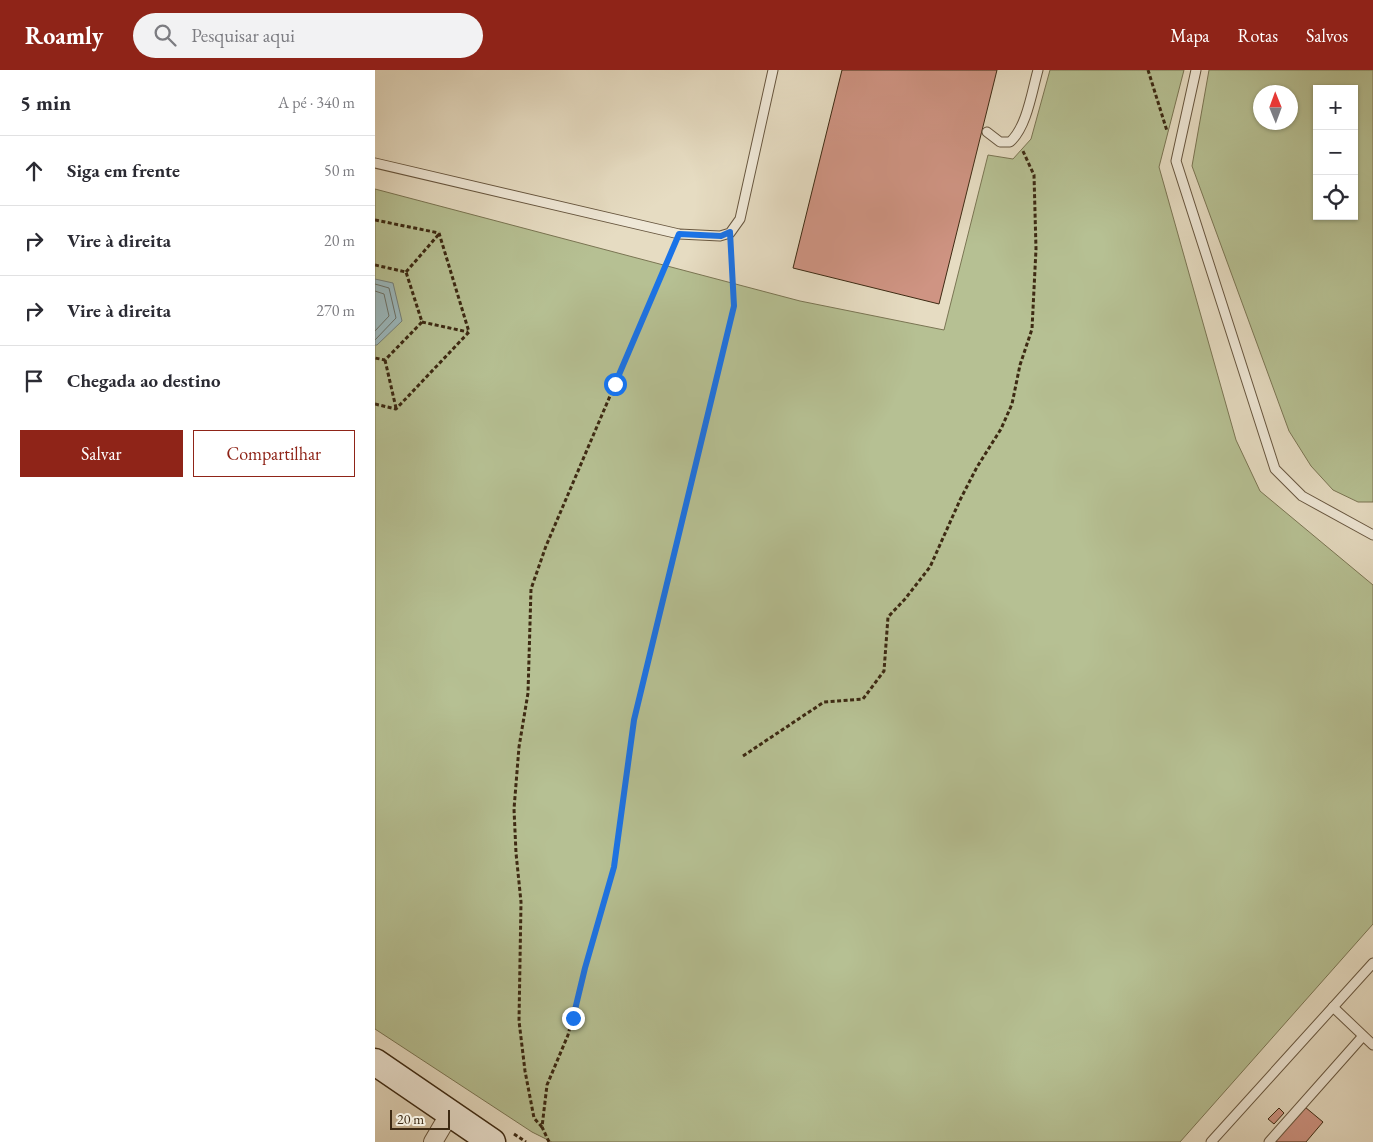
<!DOCTYPE html>
<html lang="pt">
<meta charset="utf-8">
<style>
body{margin:0;font-family:"EB Garamond",serif;background:#f2f2f3;color:#2b2b33}
.controls{position:absolute;right:15px;top:15px;display:grid;overflow:hidden;border-radius:0px;box-shadow:0 1px 4px #0004}
.controls button{width:45px;height:45px;display:grid;place-items:center;padding:0;border:0;border-bottom:1px solid #e1e1e2;background:#fff;color:#2b2b33;font:25px sans-serif}
.compass{position:absolute;left:878px;top:15px;width:45px;height:45px;border-radius:50%;background:#fff;box-shadow:0 1px 4px #0004;rotate:359deg}
.scale{position:absolute;left:15px;bottom:12px;width:60px;box-sizing:border-box;padding-left:5px;border:2px solid #3d2a13;border-top:0;font-size:14px;line-height:18px;white-space:nowrap;color:#3d2a13;-webkit-text-stroke:4px #efe8d7;paint-order:stroke}
.stop{position:absolute;width:15px;height:15px;margin:-11px;border:4px solid #1a73e8;border-radius:50%;background:#fff}
.stop.end{background:#1a73e8;border-color:#fff;box-shadow:0 1px 5px #0008}
.list{margin:0;padding:0;list-style:none}
h2{display:flex;justify-content:space-between;align-items:center;height:65px;margin:0;padding:0 20px;font-size:21px}
h2 small{font-size:16px;font-weight:400;color:#7c7c81}
.list li{display:grid;grid-template-columns:32px 1fr auto;gap:15px;align-items:center;box-sizing:border-box;height:70px;padding:0 20px;border-top:1px solid #e1e1e2}
.list b{display:block;font-size:19px;white-space:nowrap}
.list em{font-size:16px;font-style:normal;color:#7c7c81}
.actions{display:flex;gap:10px;padding:15px 20px}
.actions a{flex:1;padding:11px 0;border:1px solid #8f2418;border-radius:0px;text-align:center;font-size:18px;color:#8f2418}
.actions .main{background:#8f2418;color:#fff}
.icon{flex:none;width:28px;height:28px;fill:none;stroke:currentColor;stroke-width:2;stroke-linecap:round;stroke-linejoin:round}
.map{position:relative;flex:none;width:998px;height:1072px;overflow:hidden}
header{display:flex;align-items:center;gap:30px;box-sizing:border-box;height:70px;padding:0 25px;background:#8f2418;color:#fff}
header strong{font-size:24px}
nav{display:flex;gap:28px;margin-inline-start:auto;font-size:18px}
.search{width:350px;height:45px;background:#f2f2f3;display:flex;align-items:center;gap:12px;box-sizing:border-box;padding:0 18px;border-radius:28px;color:#7c7c81;font-size:19px}
main{display:flex}
aside{flex:1;background:#fff}
.map>svg:first-child{display:block}
</style>
<header>
<strong>Roamly</strong>
<div class="search"><svg class="icon" aria-label="search" viewBox="0 0 24 24"><circle cx="10" cy="10" r="6"/><path d="M15 15l6 6"/></svg>Pesquisar aqui</div>
<nav><a>Mapa</a><a>Rotas</a><a>Salvos</a></nav>
</header>
<main>
<aside>
<h2>5 min<small>A pé · 340 m</small></h2>
<ul class="list">
<li><svg class="icon" aria-label="ahead" viewBox="0 0 24 24"><path d="M12 20V5M6 11l6-6 6 6"/></svg><div><b>Siga em frente</b></div><em>50 m</em></li>
<li><svg class="icon" aria-label="right" viewBox="0 0 24 24"><path d="M7 20v-9h11M14 6l5 5-5 5"/></svg><div><b>Vire à direita</b></div><em>20 m</em></li>
<li><svg class="icon" aria-label="right" viewBox="0 0 24 24"><path d="M7 20v-9h11M14 6l5 5-5 5"/></svg><div><b>Vire à direita</b></div><em>270 m</em></li>
<li><svg class="icon" aria-label="arrive" viewBox="0 0 24 24"><path d="M6 21V4h12l-3 4 3 4H6"/></svg><div><b>Chegada ao destino</b></div></li>
</ul>
<div class="actions"><a class="main">Salvar</a><a>Compartilhar</a></div>
</aside>
<div class="map">
<svg width="998" height="1072" viewBox="0 0 998 1072">
<rect width="100%" height="100%" fill="#e6dcc2"/>
<filter id="stains"><feTurbulence type="fractalNoise" baseFrequency=".004" numOctaves="4"/><feColorMatrix values="0 0 0 0 .2 0 0 0 0 .09 0 0 0 0 .02 0 0 0 .5 -.17"/></filter>
<radialGradient id="worn" r=".72"><stop offset=".6" stop-color="#630" stop-opacity="0"/><stop offset="1" stop-color="#630" stop-opacity=".3"/></radialGradient>
<g fill="#b6c093" stroke="#7a7553" fill-rule="evenodd">
<path d="M675,0H809L784,97L861,370L885,421L998,515V854L805,1072H177L157,1062L0,959V119L425,231L569,260L613,85L638,89L656,69Z"/>
<path d="M834,0H998V432H983L958,420L936,396L914,361L817,96ZM942,19H979V146H942ZM886,22H916V52H886Z"/>
</g>
<path fill="#9bb9be" stroke="#75807a" d="M0,209L18,213L27,251L2,275H0Z"/>
<g fill="none" stroke-linecap="round" stroke-linejoin="round">
<g stroke="#6c7268" stroke-width="1">
<path d="M0,214L14,218L21,248L0,270"/>
<path d="M0,221L9,224L14,246L0,261"/>
</g>
</g>
<g fill="#cf9483" stroke="#3d2a13">
<path d="M467,0H622L564,234L418,198Z"/>
<path d="M930,1037L948,1052L931,1072H902L900,1070Z"/>
<path d="M904,1038L909,1043L899,1054L893,1049Z"/>
</g>
<g fill="none" stroke-linecap="round" stroke-linejoin="round">
<g stroke="#67563f" stroke-width="11">
<g id="lane">
<path d="M821,0L801,91L900,399L927,426L998,465"/>
<path d="M612,62L625,72H635C652,57 657,21 663,0"/>
<path d="M0,93L304,164L345,166L355,163L365,149L398,0"/>
<path d="M958,937L998,975"/>
<path d="M836,1072L998,893"/>
<path d="M894,1072L988,966"/>
</g>
</g>
<g stroke="#67563f" stroke-width="20">
<path id="street" d="M58,1072L75,1043"/>
</g>
<g stroke="#3d2a13" stroke-width="29">
<path id="secondary" d="M0,992L117,1072"/>
</g>
<g stroke="#3d2a13" stroke-width="3" stroke-dasharray="4 2.5" stroke-linecap="butt">
<path d="M773,0L792,61"/>
<path d="M0,150L64,163"/>
<path d="M0,195L31,202L47,252L10,290L0,288"/>
<path d="M31,202L64,164"/>
<path d="M47,252L93,262"/>
<path d="M10,290L21,338"/>
<path d="M0,334L21,339L94,262L64,163"/>
<path d="M368,686L449,632L488,629L509,601L513,547L530,529L555,497L585,430L602,397L626,359L637,334L645,295L657,259L661,179L659,105L647,79"/>
<path d="M167,1057L159,1048L150,1001L144,951L146,832L141,783L139,739L144,677L153,623L156,519L171,476L299,176"/>
<path d="M139,1064L151,1072"/>
<path d="M174,1072L167,1057L172,1015L193,965L210,898L239,797L259,650L359,236L356,176"/>
</g>
<use href="#lane" stroke="#efe8d7" stroke-width="9"/>
<use href="#street" stroke="#efe8d7" stroke-width="18"/>
<use href="#secondary" stroke="#efe8d7" stroke-width="26"/>
</g>
<g fill="none" stroke-linecap="round" stroke-linejoin="round">
<path stroke="#1a73e8" stroke-width="6" d="M198,948L210,898L239,797L259,650L359,236L355,162L346,166L304,164L240,314"/>
</g>
<rect width="100%" height="100%" filter="url(#stains)"/>
<rect width="100%" height="100%" fill="url(#worn)"/>
</svg>
<div class="controls">
<button>+</button>
<button>−</button>
<button><svg class="icon" aria-label="locate" viewBox="0 0 24 24"><circle cx="12" cy="12" r="6"/><path d="M12 2v4M12 18v4M2 12h4M18 12h4"/></svg></button>
</div>
<svg class="compass" viewBox="-18 -18 36 36"><path d="M0-13l5 13h-10z" fill="#e53935"/><path d="M0 13l5-13h-10z" fill="#7c7c81"/></svg>
<div class="scale">20 m</div>
<div class="stop" style="left:240px;top:314px"></div>
<div class="stop end" style="left:198px;top:948px"></div>
</div>
</main>
